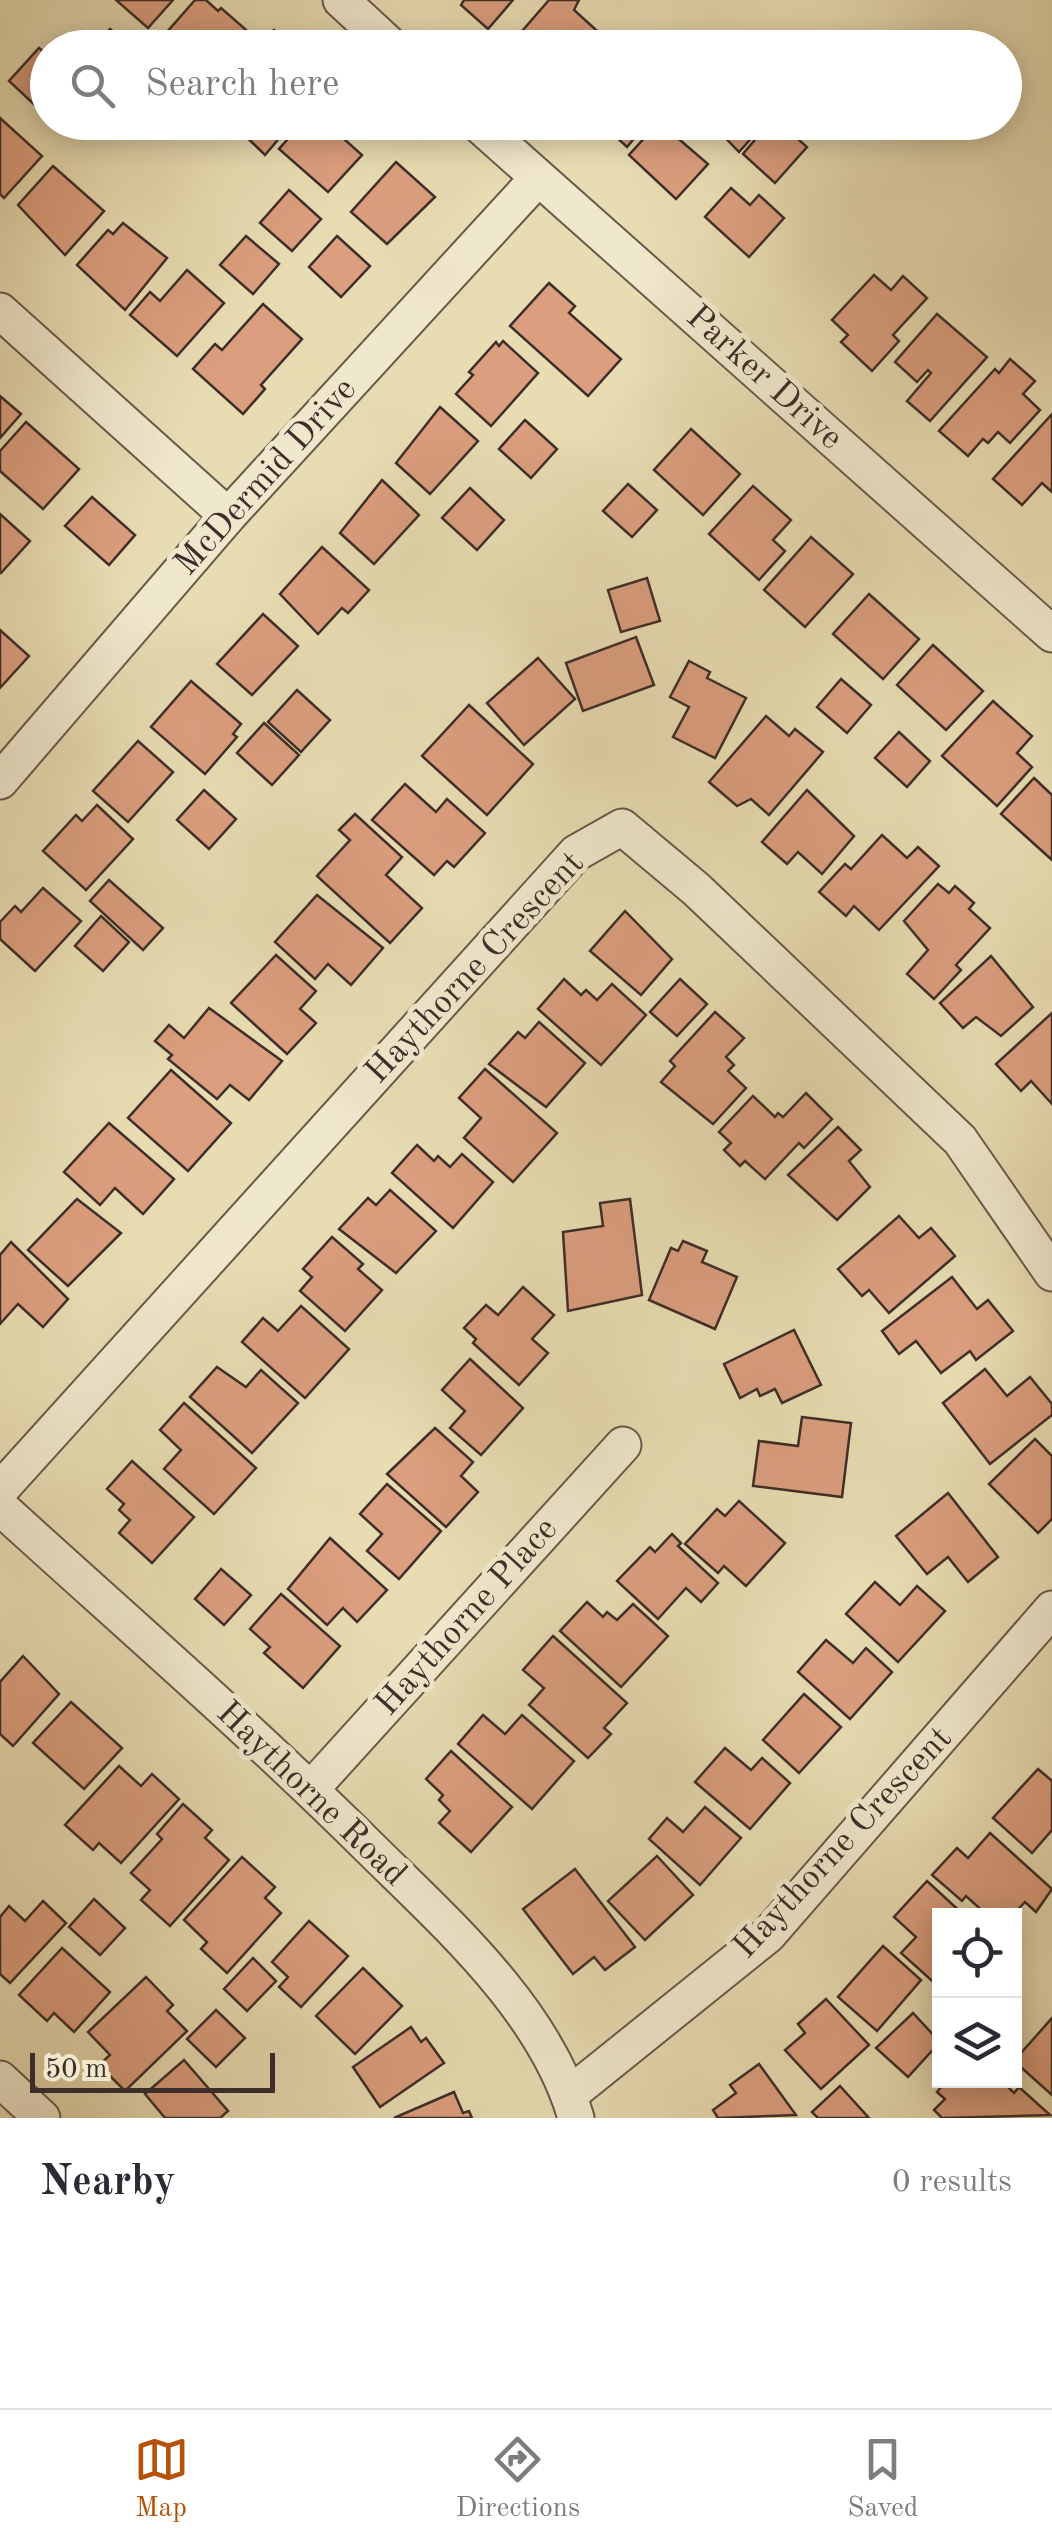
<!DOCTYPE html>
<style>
body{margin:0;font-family:"Old Standard TT",serif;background:#f2f2f3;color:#2b2b33}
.controls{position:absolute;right:30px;bottom:30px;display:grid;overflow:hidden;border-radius:0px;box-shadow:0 5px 25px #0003}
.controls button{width:90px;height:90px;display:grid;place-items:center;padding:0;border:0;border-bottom:2px solid #e1e1e2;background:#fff;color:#2b2b33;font:50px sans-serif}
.scale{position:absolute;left:30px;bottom:25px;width:245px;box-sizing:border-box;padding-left:10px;border:5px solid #3e2e29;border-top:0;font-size:28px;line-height:35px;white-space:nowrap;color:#3e2e29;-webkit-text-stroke:8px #f0e8cd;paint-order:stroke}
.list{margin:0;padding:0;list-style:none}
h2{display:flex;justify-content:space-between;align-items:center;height:130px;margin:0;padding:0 40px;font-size:42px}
h2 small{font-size:32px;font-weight:400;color:#7c7c81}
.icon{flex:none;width:55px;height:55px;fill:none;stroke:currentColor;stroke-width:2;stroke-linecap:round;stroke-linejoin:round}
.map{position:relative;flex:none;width:1052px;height:2118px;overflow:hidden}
.search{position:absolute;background:#fff;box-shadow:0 5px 25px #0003;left:30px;right:30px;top:30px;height:110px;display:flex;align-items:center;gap:25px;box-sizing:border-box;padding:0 35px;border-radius:55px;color:#7c7c81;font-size:38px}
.sheet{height:290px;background:#fff}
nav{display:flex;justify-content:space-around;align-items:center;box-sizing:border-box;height:140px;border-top:2px solid #e1e1e2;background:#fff;font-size:28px;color:#7c7c81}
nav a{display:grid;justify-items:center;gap:5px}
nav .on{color:#b45309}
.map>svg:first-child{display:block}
</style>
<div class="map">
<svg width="1052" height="2118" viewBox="0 0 1052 2118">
<rect width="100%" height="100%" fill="#e8dcb2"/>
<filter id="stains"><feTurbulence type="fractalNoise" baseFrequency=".002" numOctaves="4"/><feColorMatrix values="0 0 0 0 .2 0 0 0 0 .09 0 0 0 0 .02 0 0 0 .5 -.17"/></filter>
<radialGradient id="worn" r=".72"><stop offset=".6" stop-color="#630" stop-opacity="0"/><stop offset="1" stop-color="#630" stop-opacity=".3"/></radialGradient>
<g fill="#db9e7e" stroke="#3e2e29" stroke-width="2.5">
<path d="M116,0H173L148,28Z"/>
<path d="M195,0H206L218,11L221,8L252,35L240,48H184L167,32Z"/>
<path d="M513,0L488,29L461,5L464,0Z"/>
<path d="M549,0H579L574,10L606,39L599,48H539L523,30Z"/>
<path d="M110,29L132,48H94Z"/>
<path d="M274,30L294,48H258Z"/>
<path d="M39,48L48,55V99L39,109L9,81Z"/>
<path d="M0,118L42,156L4,198L0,194Z"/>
<path d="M231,122H293L265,155Z"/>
<path d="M303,122L356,126L344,139L362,155L328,192L279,149Z"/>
<path d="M600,122H648L627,147Z"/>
<path d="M659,122L708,164L676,199L629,155Z"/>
<path d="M710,122H766L739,152Z"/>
<path d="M770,122H779L807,147L775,183L743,154Z"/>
<path d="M396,162L435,197L387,244L351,212Z"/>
<path d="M53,166L104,211L65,255L18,205Z"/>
<path d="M731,188L750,205L759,195L784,218L749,257L705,217Z"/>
<path d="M289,190L321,219L292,251L260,223Z"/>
<path d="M123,223L167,258L125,310L77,265L108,230L113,234Z"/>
<path d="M246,236L279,264L253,294L220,265Z"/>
<path d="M337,236L370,266L341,297L309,267Z"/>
<path d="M187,270L224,303L177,356L130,315L150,292L160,301Z"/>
<path d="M874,275L891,290L903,276L927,298L893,335L899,341L872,371L841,342L848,335L832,320Z"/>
<path d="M549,283L575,306L569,313L621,359L588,396L510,326Z"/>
<path d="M263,304L302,339L261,385L265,389L243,414L193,369L215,344L222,350Z"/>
<path d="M937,314L987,357L930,421L907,401L931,373L928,370L917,382L895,362Z"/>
<path d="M503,341L538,373L491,426L456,394L473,375L469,372L496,342L499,346Z"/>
<path d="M1010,359L1035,381L1023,394L1040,410L1010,443L998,432L988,443L983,439L968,456L939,431L995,369L999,373Z"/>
<path d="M0,396L21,414L0,438Z"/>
<path d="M440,407L478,441L430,494L396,463Z"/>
<path d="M1052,414V492L1042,483L1022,505L993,479Z"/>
<path d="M525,420L557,449L531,478L499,449Z"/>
<path d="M26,422L79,469L43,509L0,471V451Z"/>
<path d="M691,429L740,474L703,515L654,470Z"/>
<path d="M382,480L419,515L374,564L340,533Z"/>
<path d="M628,484L657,510L632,537L603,511Z"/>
<path d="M753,486L791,520L773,540L785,551L759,580L709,534Z"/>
<path d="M470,488L504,520L477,550L442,518Z"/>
<path d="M92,497L135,535L109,565L65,526Z"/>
<path d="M0,514L30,541L1,573L0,572Z"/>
<path d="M811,537L853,574L805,627L764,590Z"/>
<path d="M322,547L369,590L348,613L342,608L318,634L280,594Z"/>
<path d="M647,578L660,621L621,632L608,590Z"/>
<path d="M869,594L919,639L883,679L833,634Z"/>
<path d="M263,614L298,646L252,695L217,664Z"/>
<path d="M0,630L29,656L0,688Z"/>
<path d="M636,637L654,685L583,711L566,663Z"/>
<path d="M933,645L983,691L946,730L897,685Z"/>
<path d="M538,658L575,699L524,745L487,703Z"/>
<path d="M689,661L710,672L707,678L746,698L715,758L673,737L689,707L670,697Z"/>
<path d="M841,679L871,705L847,733L817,707Z"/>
<path d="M191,681L241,724L233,734L237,737L205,774L151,727Z"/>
<path d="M297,690L330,720L301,752L268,722Z"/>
<path d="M993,701L1032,736L1017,753L1032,767L997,806L942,756Z"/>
<path d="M469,705L533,764L487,815L422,756Z"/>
<path d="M766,716L789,736L795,729L823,752L769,815L751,799L737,806L709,782Z"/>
<path d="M264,723L299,755L272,785L237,753Z"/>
<path d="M899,732L930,761L907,787L875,758Z"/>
<path d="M138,741L173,772L128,822L93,791Z"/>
<path d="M1034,778L1052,795V860L1001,814Z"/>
<path d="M405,784L436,812L447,799L485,833L454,867L447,861L434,875L372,820Z"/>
<path d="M204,790L236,819L209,849L177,820Z"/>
<path d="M807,790L854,836L822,874L798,852L787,864L762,842Z"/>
<path d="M97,805L133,839L86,890L43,851L76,815L82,821Z"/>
<path d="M355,814L402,857L386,875L422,908L390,943L317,876L350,840L339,830Z"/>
<path d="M882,835L907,858L918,847L939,866L879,930L854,906L846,916L819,892L845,864L851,869Z"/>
<path d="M109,880L163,928L143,950L90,901Z"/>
<path d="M938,884L949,893L955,886L974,903L969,909L990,928L956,965L961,970L934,999L907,974L928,950L904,921Z"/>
<path d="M43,888L81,921L35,971L0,939V922L15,906L21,912Z"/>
<path d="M317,895L383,948L351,985L328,964L315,979L275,942Z"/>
<path d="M625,911L672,959L641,995L590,951Z"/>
<path d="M101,916L129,942L103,971L75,946Z"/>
<path d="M276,955L316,991L300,1009L316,1023L287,1054L231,1003Z"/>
<path d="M991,956L1033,1007L1001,1036L976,1017L963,1028L940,1003Z"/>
<path d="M564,979L581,995L586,990L597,1000L612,984L646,1015L601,1065L538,1009Z"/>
<path d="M680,979L707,1004L677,1036L650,1012Z"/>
<path d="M209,1008L282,1061L249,1100L230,1085L217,1099L168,1059L172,1055L155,1041L169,1025L184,1038Z"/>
<path d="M715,1012L744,1038L726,1057L734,1065L728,1071L746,1088L713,1124L661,1082L675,1066L670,1061Z"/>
<path d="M1052,1013V1104L1031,1081L1021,1091L996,1064Z"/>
<path d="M539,1022L585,1063L546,1107L489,1064L518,1032L525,1038Z"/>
<path d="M485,1069L557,1133L513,1182L464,1138L481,1118L459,1098Z"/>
<path d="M171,1070L231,1123L188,1171L128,1118Z"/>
<path d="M806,1093L832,1119L804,1148L799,1143L765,1179L745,1161L740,1166L724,1150L731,1143L719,1132L753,1096L775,1117L778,1113L783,1117Z"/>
<path d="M109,1123L174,1179L143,1214L115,1188L100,1205L64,1172Z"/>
<path d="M838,1127L861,1150L849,1161L870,1187L837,1220L788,1175Z"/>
<path d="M417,1145L434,1161L438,1156L450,1167L462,1154L493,1182L453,1228L392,1173Z"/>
<path d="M390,1190L436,1231L396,1273L339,1229L368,1198L376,1205Z"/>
<path d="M77,1199L121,1233L68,1286L28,1250Z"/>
<path d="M630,1199L642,1295L568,1311L563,1232L603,1226L600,1203Z"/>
<path d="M899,1216L919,1238L931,1228L955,1256L889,1313L869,1290L862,1296L838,1269Z"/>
<path d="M332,1237L363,1264L358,1269L382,1290L345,1331L300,1291L312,1277L303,1269Z"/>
<path d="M683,1241L707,1251L702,1262L737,1277L715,1329L649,1300L671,1248L678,1251Z"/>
<path d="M11,1242L68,1299L43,1327L18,1304L0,1324V1255Z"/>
<path d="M952,1277L977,1309L988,1300L1013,1331L976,1360L970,1351L941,1373L916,1341L899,1354L882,1331Z"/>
<path d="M523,1287L554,1315L532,1339L548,1353L519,1385L473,1343L476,1339L464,1328L486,1305L498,1315Z"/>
<path d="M301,1306L349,1349L305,1398L242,1342L263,1318L278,1331Z"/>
<path d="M794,1330L821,1385L782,1403L775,1389L760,1396L757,1389L740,1398L724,1364Z"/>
<path d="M470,1359L523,1408L481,1455L450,1428L465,1411L442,1390Z"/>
<path d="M217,1367L246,1387L261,1370L298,1403L252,1453L190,1397Z"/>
<path d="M985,1369L1007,1396L1030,1377L1052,1404V1415L990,1464L943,1403Z"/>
<path d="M184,1403L256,1468L214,1514L164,1469L181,1450L160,1430Z"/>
<path d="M802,1417L851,1423L842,1497L753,1486L759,1441L798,1446Z"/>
<path d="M435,1428L473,1462L461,1476L478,1492L446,1527L387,1474Z"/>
<path d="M1035,1439L1052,1456V1519L1038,1533L989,1484Z"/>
<path d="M132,1461L194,1517L152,1563L119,1533L130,1520L119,1510L124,1504L107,1489Z"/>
<path d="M387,1484L441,1531L399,1579L367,1551L382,1534L360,1514Z"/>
<path d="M948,1493L998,1557L968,1582L948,1557L927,1574L896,1536Z"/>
<path d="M739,1501L785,1543L746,1586L724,1566L718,1573L685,1544L717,1509L725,1516Z"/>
<path d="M672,1534L681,1543L678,1546L718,1583L701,1602L686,1588L658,1619L617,1581L650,1547L655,1552Z"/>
<path d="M330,1538L387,1590L357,1622L343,1608L327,1625L288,1589Z"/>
<path d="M221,1569L251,1595L224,1625L195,1599Z"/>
<path d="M875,1582L900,1605L917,1586L945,1611L898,1662L846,1614Z"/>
<path d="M281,1594L340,1646L303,1688L264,1653L270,1647L250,1629Z"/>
<path d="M587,1602L603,1617L607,1612L617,1620L633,1604L668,1636L621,1687L560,1631Z"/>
<path d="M553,1636L627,1703L604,1728L611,1734L588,1758L529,1705L544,1688L523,1670Z"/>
<path d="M826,1640L853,1663L866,1648L892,1672L850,1719L798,1672Z"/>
<path d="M23,1656L59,1694L13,1746L0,1734V1682Z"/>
<path d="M804,1694L841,1727L799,1773L763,1740Z"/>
<path d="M71,1702L122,1748L84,1789L33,1743Z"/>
<path d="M483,1715L505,1734L522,1715L574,1761L532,1809L458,1744Z"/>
<path d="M725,1748L751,1770L762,1758L790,1783L750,1829L695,1782Z"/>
<path d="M451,1751L512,1807L471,1852L439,1823L450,1811L439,1800L443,1795L426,1779Z"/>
<path d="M119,1766L141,1786L152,1774L179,1799L121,1863L99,1843L93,1850L65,1825Z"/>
<path d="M1038,1769L1052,1781V1830L1032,1853L993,1818Z"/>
<path d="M183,1804L212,1830L205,1838L229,1860L170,1926L141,1900L150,1890L131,1873L162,1839L157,1834Z"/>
<path d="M705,1807L741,1838L700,1885L649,1839L667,1818L683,1832Z"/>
<path d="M990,1833L1052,1889L1036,1912L1025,1902L1012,1916H988L966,1896L962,1901L932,1875L957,1848L968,1858Z"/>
<path d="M657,1856L693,1895L645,1940L608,1901Z"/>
<path d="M242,1857L275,1887L265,1898L281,1913L227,1973L201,1949L207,1942L184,1920Z"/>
<path d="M575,1869L635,1947L605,1970L594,1957L573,1974L523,1909Z"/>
<path d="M927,1881L965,1916H940V1988L901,1953L916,1937L894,1917Z"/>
<path d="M94,1899L125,1928L100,1955L69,1927Z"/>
<path d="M43,1901L66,1923L10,1983L0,1974V1917L9,1906L25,1921Z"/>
<path d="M309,1921L348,1956L301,2007L279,1987L288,1977L272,1962Z"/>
<path d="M883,1946L921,1980L877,2031L838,1997Z"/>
<path d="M62,1948L110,1992L74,2032L54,2013L47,2021L19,1995Z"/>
<path d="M253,1958L276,1981L247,2011L224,1989Z"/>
<path d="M363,1968L402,2006L355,2054L316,2016Z"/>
<path d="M146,1977L173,2005L167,2011L187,2031L125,2091L99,2065L110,2055L88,2032Z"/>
<path d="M826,1999L869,2045L821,2089L785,2050L805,2033L798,2024Z"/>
<path d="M216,2010L245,2038L216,2067L187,2039Z"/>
<path d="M913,2013L940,2042L908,2077L876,2048Z"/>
<path d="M1052,2018V2095L1014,2061Z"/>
<path d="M411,2027L421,2042L426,2038L444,2063L380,2107L353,2067Z"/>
<path d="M184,2060L228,2111L220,2118H165L145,2094Z"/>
<path d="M759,2064L796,2115L718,2118L713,2110L736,2093L730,2085Z"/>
<path d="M947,2080H1001L1014,2093L1019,2087L1050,2115L942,2118L934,2110L945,2099L937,2092Z"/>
<path d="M840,2086L869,2118H818L812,2112Z"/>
<path d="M454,2092L463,2113L469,2111L472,2118H394Z"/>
</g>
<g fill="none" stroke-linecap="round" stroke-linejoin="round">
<g stroke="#685a4b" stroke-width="39">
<g id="street">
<path d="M341,0L393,48"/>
<path d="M476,122L1052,634"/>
<path d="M0,311L228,516"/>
<path d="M0,781L228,516L538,178"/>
<path d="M0,1490L576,853L622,827L696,889L960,1140L1052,1273"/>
<path d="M0,1507C124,1620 251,1730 370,1848C447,1924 546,2011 576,2118"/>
<path d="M311,1789L623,1445"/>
<path d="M0,2079L42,2118"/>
<path d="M569,2095L768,1935L1052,1609"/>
</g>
</g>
<use href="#street" stroke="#f0e8cd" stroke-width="35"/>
</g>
<g text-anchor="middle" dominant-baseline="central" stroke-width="10" stroke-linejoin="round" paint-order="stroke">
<g font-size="35" fill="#3e2e29" stroke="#f0e8cd">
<text transform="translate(764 378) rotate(42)">Parker Drive</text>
<text transform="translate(266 477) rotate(-48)">McDermid Drive</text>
<text transform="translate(475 968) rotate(-47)">Haythorne Crescent</text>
<text transform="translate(467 1617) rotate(-48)">Haythorne Place</text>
<text transform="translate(311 1794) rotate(44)">Haythorne Road</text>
<text transform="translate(843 1843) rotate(-47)">Haythorne Crescent</text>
</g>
</g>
<rect width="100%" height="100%" filter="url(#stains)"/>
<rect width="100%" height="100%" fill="url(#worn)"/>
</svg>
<div class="controls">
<button><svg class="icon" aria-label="locate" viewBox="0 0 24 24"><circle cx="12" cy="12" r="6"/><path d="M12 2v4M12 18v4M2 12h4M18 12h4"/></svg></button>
<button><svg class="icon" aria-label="layers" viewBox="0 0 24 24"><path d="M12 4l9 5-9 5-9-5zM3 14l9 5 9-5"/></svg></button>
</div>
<div class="scale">50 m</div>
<div class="search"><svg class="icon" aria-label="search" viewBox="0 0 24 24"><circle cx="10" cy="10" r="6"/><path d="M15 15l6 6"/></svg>Search here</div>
</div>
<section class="sheet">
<h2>Nearby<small>0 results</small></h2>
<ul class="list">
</ul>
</section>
<nav>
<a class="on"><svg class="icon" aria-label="map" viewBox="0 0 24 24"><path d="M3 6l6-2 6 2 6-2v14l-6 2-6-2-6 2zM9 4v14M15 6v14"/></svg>Map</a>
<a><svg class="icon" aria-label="directions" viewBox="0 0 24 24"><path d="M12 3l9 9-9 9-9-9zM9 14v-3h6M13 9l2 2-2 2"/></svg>Directions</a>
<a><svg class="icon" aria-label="saved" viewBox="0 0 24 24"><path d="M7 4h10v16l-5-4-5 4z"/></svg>Saved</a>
</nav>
